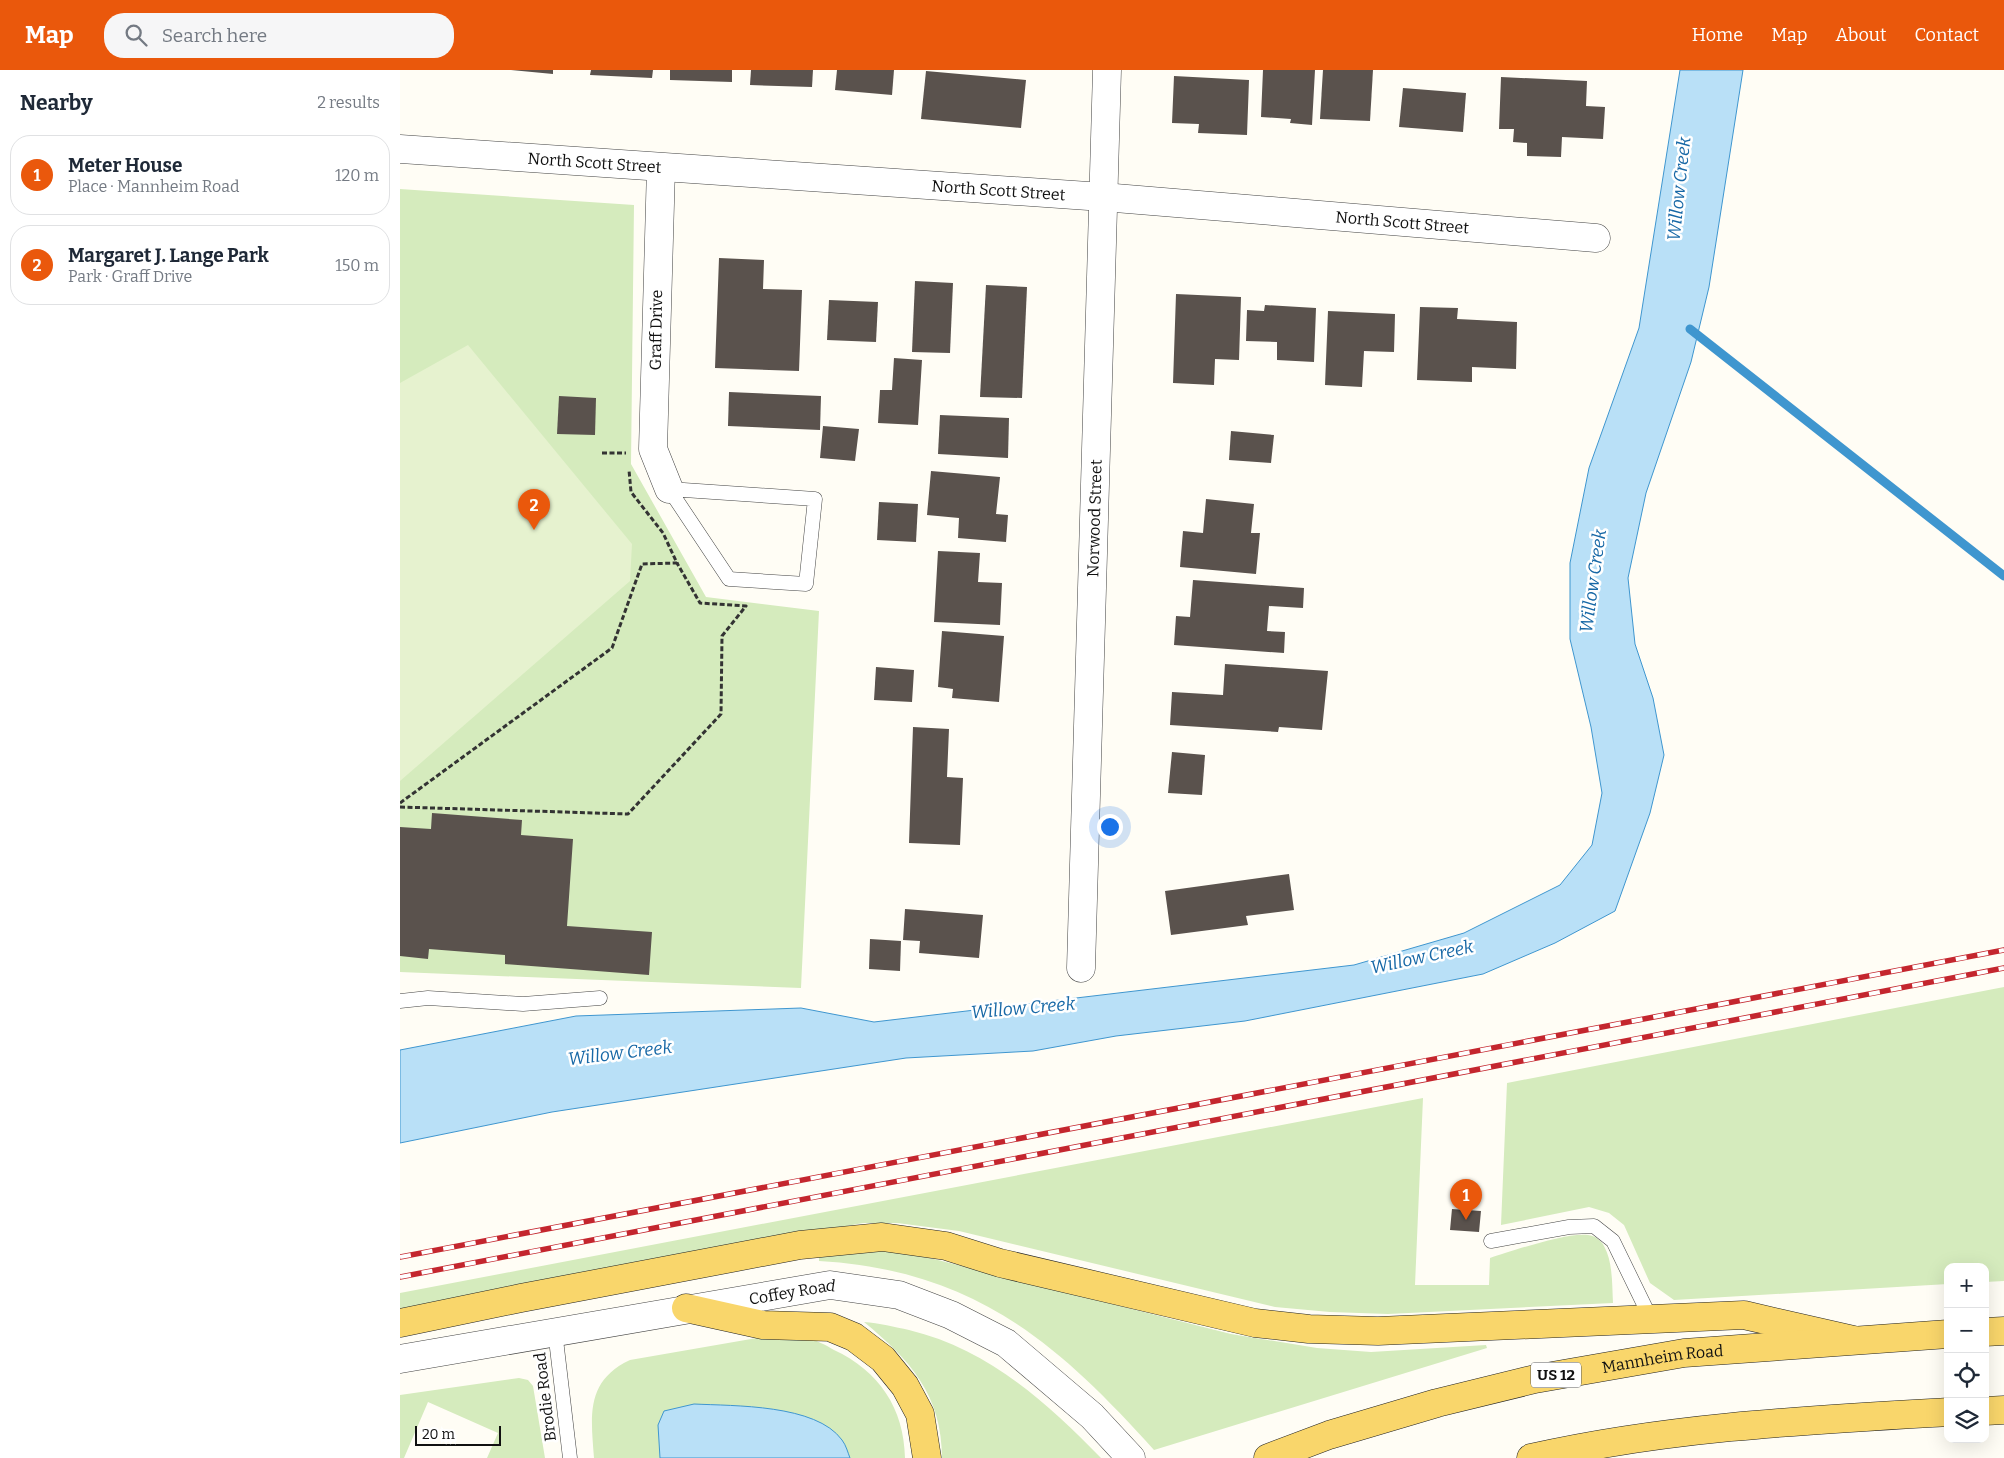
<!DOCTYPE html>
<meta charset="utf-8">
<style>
body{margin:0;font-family:Bitter,serif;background:#f6f6f7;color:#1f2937}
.controls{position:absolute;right:15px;bottom:15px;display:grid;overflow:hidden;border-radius:10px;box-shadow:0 5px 20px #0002}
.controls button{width:45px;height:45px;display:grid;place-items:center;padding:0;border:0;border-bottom:1px solid #e0e1e3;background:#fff;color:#1f2937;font:25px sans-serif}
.scale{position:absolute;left:15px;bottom:12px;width:86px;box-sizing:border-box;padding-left:5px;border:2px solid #111;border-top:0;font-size:14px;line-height:18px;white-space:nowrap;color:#111;-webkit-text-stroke:4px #fff;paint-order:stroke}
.you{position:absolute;left:709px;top:756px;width:18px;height:18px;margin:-12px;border:4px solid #fff;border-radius:50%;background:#1a73e8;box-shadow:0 0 0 8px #1a73e833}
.badge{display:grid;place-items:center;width:32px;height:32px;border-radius:50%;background:#ea580c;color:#fff;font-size:16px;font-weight:700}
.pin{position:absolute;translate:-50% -41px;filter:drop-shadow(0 1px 2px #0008)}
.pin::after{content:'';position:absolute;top:26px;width:18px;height:15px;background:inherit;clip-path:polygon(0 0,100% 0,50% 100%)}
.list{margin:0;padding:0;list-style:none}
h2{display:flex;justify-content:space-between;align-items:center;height:65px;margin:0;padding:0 20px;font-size:21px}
h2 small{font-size:16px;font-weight:400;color:#747a83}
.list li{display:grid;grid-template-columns:32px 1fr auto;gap:15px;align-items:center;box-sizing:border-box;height:80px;margin:0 10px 10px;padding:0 10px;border:1px solid #e0e1e3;border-radius:20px}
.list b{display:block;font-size:19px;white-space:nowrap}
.list p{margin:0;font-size:16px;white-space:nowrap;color:#747a83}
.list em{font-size:16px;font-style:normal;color:#747a83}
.icon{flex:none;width:28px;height:28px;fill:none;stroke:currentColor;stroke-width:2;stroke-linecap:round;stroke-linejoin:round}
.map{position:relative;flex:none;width:1604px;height:1388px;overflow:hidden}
header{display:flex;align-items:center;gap:30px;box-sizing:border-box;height:70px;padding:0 25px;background:#ea580c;color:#fff}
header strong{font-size:24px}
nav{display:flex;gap:28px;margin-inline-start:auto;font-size:18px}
.search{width:350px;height:45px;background:#f6f6f7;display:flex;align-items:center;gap:12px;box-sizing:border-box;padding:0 18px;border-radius:20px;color:#747a83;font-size:19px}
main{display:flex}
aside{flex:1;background:#fff}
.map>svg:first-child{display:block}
</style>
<header>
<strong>Map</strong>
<div class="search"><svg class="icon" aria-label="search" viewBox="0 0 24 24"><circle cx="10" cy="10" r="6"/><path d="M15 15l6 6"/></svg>Search here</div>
<nav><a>Home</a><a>Map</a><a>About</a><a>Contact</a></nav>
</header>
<main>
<aside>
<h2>Nearby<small>2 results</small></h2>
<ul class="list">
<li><span class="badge">1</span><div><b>Meter House</b><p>Place · Mannheim Road</p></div><em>120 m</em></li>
<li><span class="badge">2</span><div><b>Margaret J. Lange Park</b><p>Park · Graff Drive</p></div><em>150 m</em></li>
</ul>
</aside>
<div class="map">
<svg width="1604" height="1388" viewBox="0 0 1604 1388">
<rect width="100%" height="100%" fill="#fffdf5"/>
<g fill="#d5ebbd">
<path d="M0,119L234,135L231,394L306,527L419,541L401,918L0,902Z"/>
<path d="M1604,917V1211L1585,1212V1197H1548V1214L1274,1230L1250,1213L1224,1155L1209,1143L1189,1137L1101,1155L1107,1013Z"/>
<path d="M1023,1028L1015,1215H1089L1090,1188C1112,1181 1167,1162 1188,1165C1195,1166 1201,1170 1204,1176C1213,1192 1212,1215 1213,1233L988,1244L930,1242L875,1237L559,1161L497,1153H463L0,1239V1223Z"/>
<path d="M419,1180H489L530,1188L831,1264L917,1278L971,1282L1086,1275L1087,1278L754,1380C655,1270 572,1200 419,1191Z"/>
<path d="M464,1252C479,1253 495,1257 509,1260C588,1279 646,1332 701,1388H542C542,1325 510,1290 464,1252Z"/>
<path d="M368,1266C380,1267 394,1266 406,1268C416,1270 426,1275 434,1280C479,1301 504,1338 505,1388H194C191,1347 185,1311 230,1290Z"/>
<path d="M119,1308L128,1310L133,1316L145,1388H87L98,1363L28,1332L4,1388H0V1325Z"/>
</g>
<path fill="#e6f2cf" d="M68,275L232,474L230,511L0,711V313Z"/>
<g fill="#b9e0f7" stroke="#3f96cf">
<path d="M1280,0H1343L1309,217L1291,292L1246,423L1228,508L1235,574L1253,628L1264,685L1250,743L1215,841L1155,873L1083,904L845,951L716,966L633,981L506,988L152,1042L0,1073V980L176,946L401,938L474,952L954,895L1064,863L1160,815L1192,775L1202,723L1191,657L1170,569V493L1189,398L1239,258Z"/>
<path d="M294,1334C334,1336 416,1334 442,1370C446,1375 448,1383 450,1388H260L258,1355L264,1341Z"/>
</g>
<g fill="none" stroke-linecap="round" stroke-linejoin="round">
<path stroke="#3f96cf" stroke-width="9" d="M1290,259L1604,506"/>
</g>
<g fill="#5a524d">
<path d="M111,0H153V4Z"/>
<path d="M191,0H253L252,8L190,5Z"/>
<path d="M270,0H332V12L270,10Z"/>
<path d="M351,0H413L412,17L350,15Z"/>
<path d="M437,0H494L492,25L435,20Z"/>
<path d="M863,0H915L912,55L890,53L891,49L861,47Z"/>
<path d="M923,0H973L970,51L920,49Z"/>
<path d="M526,1L626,10L621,58L521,49Z"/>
<path d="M774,6L849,10L847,65L798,63L799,54L772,53Z"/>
<path d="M1101,7L1187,11L1186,36L1205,37L1203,69L1162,67L1161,87L1127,86V73L1113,72L1114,59H1099Z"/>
<path d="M1003,18L1066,23L1063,62L999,57Z"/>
<path d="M319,188L364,190L363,219L402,220L399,301L315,298Z"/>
<path d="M515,211L553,213L550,283L512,282Z"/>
<path d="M586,215L627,217L622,328L580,327Z"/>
<path d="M776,224L841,227L839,290L815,289L814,315L773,313Z"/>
<path d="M429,230L478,232L476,272L427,270Z"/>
<path d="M865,235L916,238L914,292L877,290V272L846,271L847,240L864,241Z"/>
<path d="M1020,237L1058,238L1057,249L1117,252L1116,299L1072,297V312L1017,310Z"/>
<path d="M928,241L995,244L994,282L964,281L962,317L925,315Z"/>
<path d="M494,288L522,290L518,355L478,353L480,320H492Z"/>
<path d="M329,322L421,326L420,360L328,356Z"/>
<path d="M159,326L196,328L195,365L157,364Z"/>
<path d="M540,345L609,348L608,388L538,384Z"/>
<path d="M423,356L459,359L455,391L420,388Z"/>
<path d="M831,361L874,365L871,393L829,390Z"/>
<path d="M531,401L600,407L596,444L608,445L606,472L558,468L559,448L527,445Z"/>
<path d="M806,429L854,434L851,463H860L856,504L780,497L783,461L803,463Z"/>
<path d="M479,432L518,434L516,472L477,470Z"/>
<path d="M538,481L580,483L578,512L602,513L600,555L534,552Z"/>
<path d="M793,510L904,518L903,538L869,536L867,561L885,562L884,583L774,575L776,546L790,547Z"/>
<path d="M542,561L604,566L599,632L552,628L553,619L538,617Z"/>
<path d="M825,594L928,601L922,660L879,657L878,662L770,655L772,622L823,625Z"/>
<path d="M476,597L514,600L512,632L474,630Z"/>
<path d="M513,657L549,659L547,707L563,708L560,775L509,773Z"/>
<path d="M772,682L805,685L802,725L768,723Z"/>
<path d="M32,743L122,750L121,765L173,769L167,856L252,862L249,905L105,894V885L29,879L28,889L0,886V757L31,759Z"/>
<path d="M889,804L894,840L846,846L848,855L771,865L765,821Z"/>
<path d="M505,839L583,845L579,888L519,883L520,871L503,870Z"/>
<path d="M470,869L501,871L500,901L469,899Z"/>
<path d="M1052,1139L1081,1141L1079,1162L1050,1160Z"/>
</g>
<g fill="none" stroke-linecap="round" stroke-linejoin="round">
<g stroke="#444" stroke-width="15">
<g id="service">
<path d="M269,419L415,429L406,514L329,509Z"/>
<path d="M0,931L28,928L123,934L200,928"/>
<path d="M1091,1171L1169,1157L1194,1156L1213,1171L1251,1249"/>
<path d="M155,1261L170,1388"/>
</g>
</g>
<g stroke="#444" stroke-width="29">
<g id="minor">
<path id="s1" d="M0,79L703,127L1196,168"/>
<path d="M261,98L253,379L269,419"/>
<path id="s2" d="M681,898L707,0"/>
<path id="s3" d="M0,1289L430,1215L499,1225L551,1245L606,1273L692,1346L731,1388"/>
</g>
</g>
<g stroke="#222" stroke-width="29">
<g id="primary">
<path d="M286,1238L363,1255L430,1257L454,1267L483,1289L505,1316L520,1344L527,1388"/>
<path d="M0,1253L121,1228L400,1175L482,1167L546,1176L600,1193L855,1253L909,1259L978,1261L1344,1245L1453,1270"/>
<path d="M1585,1262L1604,1261"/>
<path d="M1585,1341L1604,1340"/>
<path id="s4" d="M868,1388L929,1365L1037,1333L1135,1309L1284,1283L1548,1264"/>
<path d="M1131,1388C1268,1357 1408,1350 1548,1342"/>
</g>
</g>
<g stroke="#333" stroke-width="3" stroke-dasharray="5 2.5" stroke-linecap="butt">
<path d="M202,383H226"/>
<path d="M0,733L212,578L242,494L277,493L263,463L231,422L229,400"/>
<path d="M0,737L228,744L321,644L322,566L346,536L300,533L277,493"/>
</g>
<use href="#service" stroke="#fff" stroke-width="14"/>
<use href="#minor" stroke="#fff" stroke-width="28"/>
<use href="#primary" stroke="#f9d66b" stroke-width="28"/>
<g stroke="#c4262e" stroke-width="5.5">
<g id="rail">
<path d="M0,1187L1604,880"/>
<path d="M0,1207L1604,898"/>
</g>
</g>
<use href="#rail" stroke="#fff" stroke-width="4" stroke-dasharray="11" stroke-linecap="butt"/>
</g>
<g text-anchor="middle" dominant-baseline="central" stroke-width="5" stroke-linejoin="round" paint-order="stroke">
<rect fill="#fff" stroke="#585858" stroke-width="1" x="1131" y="1292.5" width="50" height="25" rx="4"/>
<g font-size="15" font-weight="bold" fill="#111">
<text x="1156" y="1305">US 12</text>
</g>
<g font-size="16" fill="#111" stroke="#fff">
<text stroke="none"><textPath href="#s1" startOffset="195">North Scott Street</textPath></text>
<text stroke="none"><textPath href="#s1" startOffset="600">North Scott Street</textPath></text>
<text stroke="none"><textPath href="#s1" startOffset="1005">North Scott Street</textPath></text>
<text transform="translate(256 260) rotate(-89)">Graff Drive</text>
<text stroke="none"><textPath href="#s2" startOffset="450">Norwood Street</textPath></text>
<text stroke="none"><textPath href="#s3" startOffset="398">Coffey Road</textPath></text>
<text stroke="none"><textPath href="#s4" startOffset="408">Mannheim Road</textPath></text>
<text transform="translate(145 1327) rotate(-97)">Brodie Road</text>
</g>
<g font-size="18" font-style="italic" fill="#1768a6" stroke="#fff">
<text transform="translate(1279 119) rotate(-84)">Willow Creek</text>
<text transform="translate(1193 511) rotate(-82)">Willow Creek</text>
<text transform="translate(1022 887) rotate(-12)">Willow Creek</text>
<text transform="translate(623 938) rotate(-5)">Willow Creek</text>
<text transform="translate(220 983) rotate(-7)">Willow Creek</text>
</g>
</g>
</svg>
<div class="controls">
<button>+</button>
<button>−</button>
<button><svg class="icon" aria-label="locate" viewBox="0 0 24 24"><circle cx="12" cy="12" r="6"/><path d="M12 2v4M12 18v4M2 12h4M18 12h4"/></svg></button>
<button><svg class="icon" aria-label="layers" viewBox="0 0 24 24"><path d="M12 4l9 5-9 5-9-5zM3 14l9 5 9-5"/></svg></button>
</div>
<div class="scale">20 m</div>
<div class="you"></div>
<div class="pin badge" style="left:1066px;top:1150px">1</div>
<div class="pin badge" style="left:134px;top:460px">2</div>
</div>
</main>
